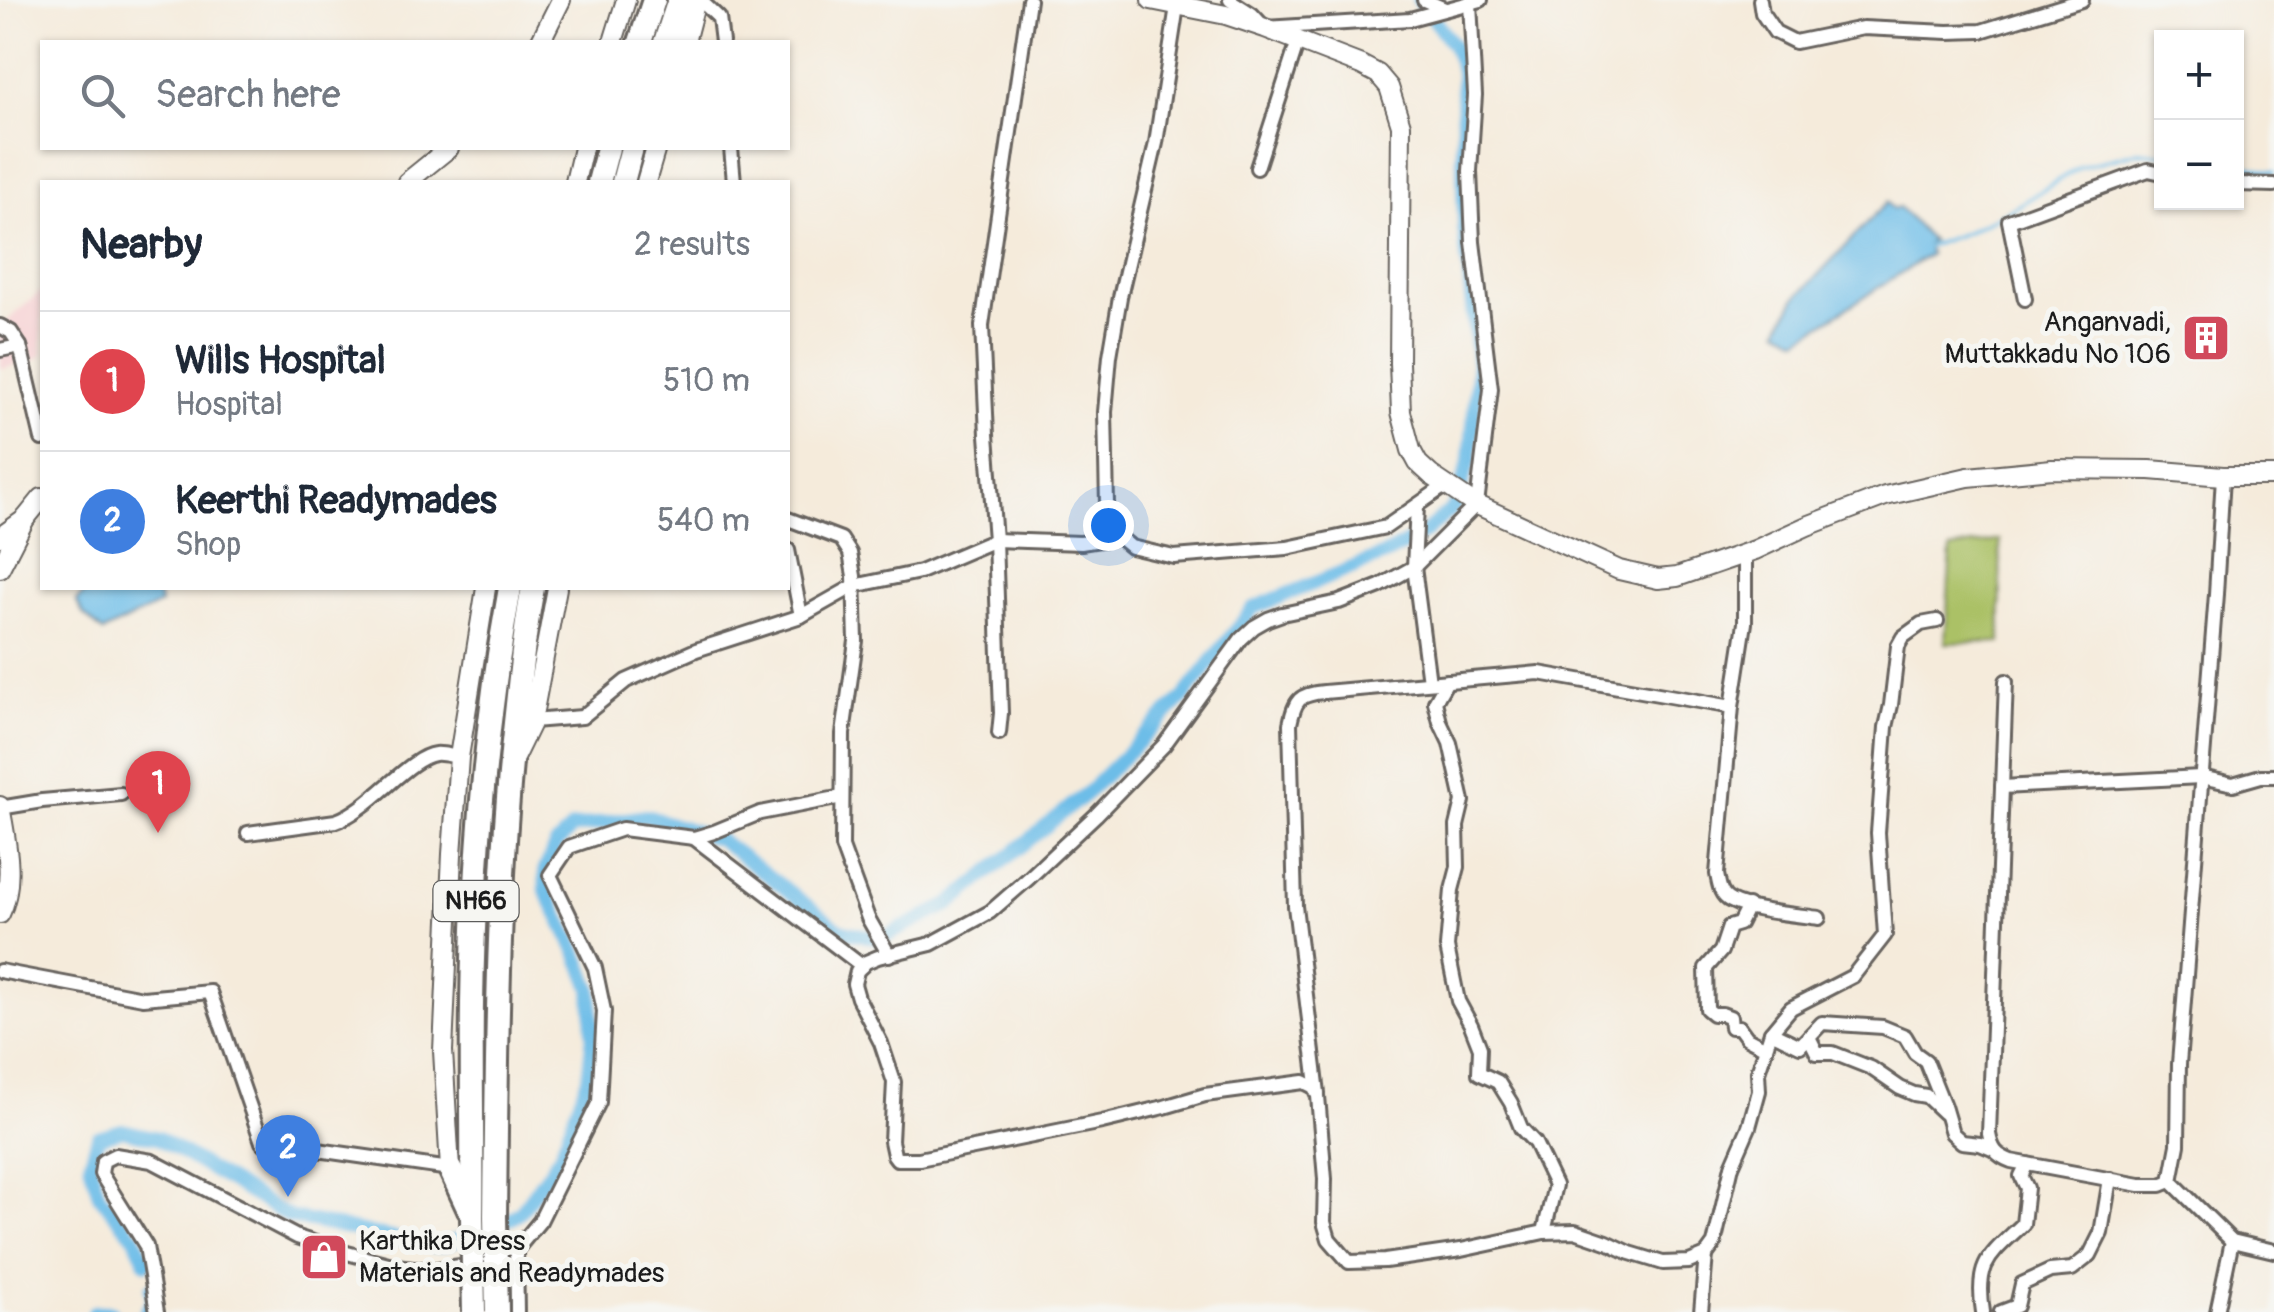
<!DOCTYPE html>
<meta charset="utf-8">
<style>
body{margin:0;font-family:Pangolin,sans-serif;background:#f6f6f7;color:#1f2937}
.controls{position:absolute;right:30px;top:30px;display:grid;overflow:hidden;border-radius:0px;box-shadow:0 2px 8px #0004}
.controls button{width:90px;height:90px;display:grid;place-items:center;padding:0;border:0;border-bottom:2px solid #e0e1e3;background:#fff;color:#1f2937;font:50px sans-serif}
.you{position:absolute;left:1108px;top:525px;width:35px;height:35px;margin:-25px;border:8px solid #fff;border-radius:50%;background:#1a73e8;box-shadow:0 0 0 15px #1a73e833}
.badge{display:grid;place-items:center;width:65px;height:65px;border-radius:50%;background:#0f766e;color:#fff;font-size:32px;font-weight:700}
.pin{position:absolute;translate:-50% -82px;filter:drop-shadow(0 2px 5px #0008)}
.pin::after{content:'';position:absolute;top:52px;width:35px;height:30px;background:inherit;clip-path:polygon(0 0,100% 0,50% 100%)}
.list{margin:0;padding:0;list-style:none}
h2{display:flex;justify-content:space-between;align-items:center;height:130px;margin:0;padding:0 40px;font-size:42px}
h2 small{font-size:32px;font-weight:400;color:#747a83}
.list li{display:grid;grid-template-columns:65px 1fr auto;gap:30px;align-items:center;box-sizing:border-box;height:140px;padding:0 40px;border-top:2px solid #e0e1e3}
.list b{display:block;font-size:38px;white-space:nowrap}
.list p{margin:0;font-size:32px;white-space:nowrap;color:#747a83}
.list em{font-size:32px;font-style:normal;color:#747a83}
.icon{flex:none;width:55px;height:55px;fill:none;stroke:currentColor;stroke-width:2;stroke-linecap:round;stroke-linejoin:round}
.map{position:relative;flex:none;width:2274px;height:1312px;overflow:hidden}
.search{position:absolute;background:#fff;box-shadow:0 2px 8px #0004;left:40px;top:40px;width:750px;height:110px;display:flex;align-items:center;gap:25px;box-sizing:border-box;padding:0 35px;border-radius:0px;color:#747a83;font-size:38px}
.panel{position:absolute;background:#fff;box-shadow:0 2px 8px #0004;left:40px;top:180px;width:750px;height:410px;border-radius:0px}
.map>svg:first-child{display:block}
</style>
<div class="map">
<svg width="2274" height="1312" viewBox="0 0 2274 1312">
<rect width="100%" height="100%" fill="#f6f6f2"/>
<filter id="ink" filterUnits="userSpaceOnUse"><feTurbulence type="fractalNoise" baseFrequency=".01" numOctaves="2"/><feDisplacementMap in="SourceGraphic" scale="20" xChannelSelector="R" yChannelSelector="G"/><feConvolveMatrix kernelMatrix="1 2 1 2 8 2 1 2 1" color-interpolation-filters="sRGB"/></filter>
<filter id="wash" filterUnits="userSpaceOnUse"><feTurbulence type="fractalNoise" baseFrequency=".0048" numOctaves="4" result="noise"/><feDisplacementMap in="SourceGraphic" scale="40" xChannelSelector="R" yChannelSelector="G"/><feGaussianBlur stdDeviation="2.25" result="paint"/><feColorMatrix in="noise" values="0 0 0 0 0 0 0 0 0 0 0 0 0 0 0 0 0 1.4 0 .05"/><feComposite in="paint" operator="in"/></filter>
<g filter="url(#wash)">
<rect width="100%" height="100%" fill="#f5ebdb"/>
<path fill="#f7cfd1" d="M41,291L42,293V355L37,359L1,369L0,327Z"/>
<path fill="#abc166" stroke="#646e41" stroke-width="2.5" d="M2000,540L2001,642L1945,643L1951,549Z"/>
<g fill="#6dbde8" stroke="#446c82" stroke-width="2.5">
<path d="M1887,202L1893,209L1899,207L1931,241L1926,246L1930,254L1799,339L1779,329L1795,299Z"/>
<path d="M90,588H157L160,604L103,632L84,615L76,601Z"/>
</g>
<g fill="none" stroke-linecap="round" stroke-linejoin="round">
<g stroke="#6dbde8" stroke-width="4">
<path d="M2236,164L2274,172"/>
<path d="M1924,248L1967,232L2011,210L2080,167L2139,151L2162,154"/>
</g>
<g stroke="#6dbde8" stroke-width="14">
<path d="M146,1263L135,1238L99,1195L90,1164L98,1137L122,1130L158,1138L289,1217L432,1246L444,1245L512,1218L522,1210L560,1155L588,1078L593,1035L591,988L577,953L546,891L545,869L555,846L572,828L646,816L719,839L840,930L880,939L949,905L1087,793L1183,698L1253,608L1389,553L1423,534L1454,507L1470,460L1478,364L1464,226L1462,70L1453,45L1419,0"/>
<path d="M94,1312H111"/>
<path d="M146,1312L154,1300L151,1289"/>
</g>
</g>
</g>
<g filter="url(#ink)">
<g fill="none" stroke-linecap="round" stroke-linejoin="round">
<g stroke="#68645f" stroke-width="18">
<g id="minor">
<path d="M700,0L719,18L722,42"/>
<path d="M1230,0L1252,14L1265,28L1410,19L1481,0"/>
<path d="M1424,0L1445,9"/>
<path d="M1760,0L1762,13L1775,32L1795,42L1863,28L1948,32L1981,31L2082,0"/>
<path d="M1470,3L1475,95L1470,171L1473,242L1491,389L1477,504L1414,567L1380,586L1339,602L1282,614L1268,619L1254,627L1241,639L1164,745L1096,815L1029,878L990,912L931,944L878,957L866,962L857,971L854,984L858,998L881,1043L894,1082L891,1141L894,1155L897,1159H919L1102,1122L1164,1107L1205,1095L1304,1082L1314,1087L1318,1096L1325,1179L1324,1222L1329,1239L1349,1262L1385,1261L1461,1250L1544,1232L1575,1231L1607,1242L1630,1253L1663,1263L1689,1262L1706,1255L1714,1244L1732,1166L1749,1127L1759,1091L1758,1072L1771,1032L1791,1008L1853,976L1885,935L1878,833L1886,727L1891,705L1898,646L1903,637L1921,624L1937,621"/>
<path d="M1177,6L1156,143L1120,297L1110,356L1105,412L1107,505L1112,523L1119,537L1131,547L1174,557L1287,548L1386,527L1446,485"/>
<path d="M731,148L734,182"/>
<path d="M1257,168L1298,41"/>
<path d="M2236,184L2274,185"/>
<path d="M2025,299L2009,221L2148,170L2162,173"/>
<path d="M0,326L11,332L20,346L42,439"/>
<path d="M0,350L20,346"/>
<path d="M1417,506L1414,567L1429,682"/>
<path d="M788,519L841,539L850,553L854,576L856,641L843,734L842,847L868,918L889,955"/>
<path d="M788,550L801,616"/>
<path d="M1745,554V623L1732,707L1717,874C1719,884 1720,896 1731,901C1749,911 1798,915 1819,918"/>
<path d="M1447,681L1435,702L1440,722L1450,743L1463,801L1457,826L1458,867L1452,890L1447,947L1458,1001L1471,1025L1480,1048L1479,1073L1498,1082L1511,1103L1521,1128L1535,1143L1555,1185L1544,1232"/>
<path d="M2006,681L1989,1134C1992,1150 1996,1155 2011,1161L2140,1185H2161L2171,1181L2178,1145L2179,1064L2216,594L2223,476"/>
<path d="M532,721L582,717L626,681L696,650L801,616L854,586L920,572L995,540L1081,543L1119,537"/>
<path d="M999,733L1001,713L995,540L987,435L982,326L1029,0"/>
<path d="M2002,787L2201,777L2233,784L2261,776H2274"/>
<path d="M0,808L42,801L121,794"/>
<path d="M248,833L336,821C370,810 409,757 435,754C442,753 451,756 459,757"/>
<path d="M694,838L714,832L760,813L842,797"/>
<path d="M1748,906L1739,924L1729,927L1721,951L1706,968L1707,1009L1713,1014H1722L1730,1017L1731,1027H1739L1747,1038L1766,1048"/>
<path d="M0,971L143,998L210,992L262,1142L450,1169"/>
<path d="M1771,1032L1800,1046L1822,1023L1883,1027L1905,1036L1915,1053L1926,1061L1944,1106L1952,1133L1962,1142L1980,1144L1992,1149"/>
<path d="M1809,1037L1817,1053H1833L1871,1068L1900,1088L1914,1094L1926,1096L1944,1113"/>
<path d="M1318,1093L1295,906L1290,724C1295,700 1299,694 1324,692L1539,673L1732,707"/>
<path d="M2171,1181L2232,1241L2274,1251"/>
<path d="M157,1312L146,1246L101,1174L103,1161L115,1155L152,1161L297,1237L347,1253L396,1266L430,1270L476,1264"/>
<path d="M517,1312L516,1250L540,1221L599,1102L604,1011L595,968L550,875L569,847L622,829L694,838L862,966"/>
<path d="M1701,1312L1706,1255"/>
<path d="M1983,1312C1975,1262 1990,1256 2023,1224L2027,1188L2021,1176L2027,1164"/>
<path d="M2001,1312L2017,1306L2022,1284L2050,1271L2072,1269L2090,1255L2101,1233L2110,1179"/>
<path d="M2217,1312L2232,1241"/>
</g>
</g>
<g stroke="#68645f" stroke-width="22">
<g id="tertiary">
<path d="M1151,0L1226,15L1265,28L1361,65L1378,74L1389,87L1401,125L1399,363L1401,412L1411,450L1418,463L1431,475L1471,502L1619,570L1658,579L1677,577L1755,550L1807,526L1885,496L1968,477L2052,469L2150,470L2223,476H2274"/>
<path d="M613,42L626,0"/>
<path d="M685,42L696,0"/>
<path d="M575,182L583,148"/>
<path d="M646,182L656,148"/>
<path d="M0,537L25,519"/>
<path d="M515,756L532,721L557,588"/>
<path d="M450,1169L443,1051L452,854L459,757L486,588"/>
</g>
</g>
<g stroke="#68645f" stroke-width="22">
<g id="secondary">
<path d="M540,42L561,0"/>
<path d="M407,182L449,148"/>
<path d="M0,568L25,519L42,498"/>
<path d="M0,806C6,840 16,882 0,914"/>
</g>
</g>
<g stroke="#68645f" stroke-width="28">
<g id="trunk">
<path d="M640,42L654,0"/>
<path d="M665,42L679,0"/>
<path d="M599,182L608,148"/>
<path d="M623,182L632,148"/>
<path d="M450,1169L469,1210"/>
<path d="M472,1217C473,1146 471,1075 472,1004C474,865 485,724 510,588"/>
<path d="M495,1217C497,1052 497,888 515,723C520,678 524,632 533,588"/>
</g>
</g>
<use href="#minor" stroke="#fff" stroke-width="12"/>
<use href="#tertiary" stroke="#fff" stroke-width="18"/>
<use href="#secondary" stroke="#fff" stroke-width="18"/>
<use href="#trunk" stroke="#fff" stroke-width="22"/>
<g stroke="#68645f" stroke-width="28" stroke-linecap="butt">
<g id="trunk-bridge">
<path d="M472,1217L474,1312"/>
<path d="M495,1217L497,1312"/>
</g>
</g>
<use href="#trunk-bridge" stroke="#fff" stroke-width="22"/>
</g>
</g>
<defs>
<g id="building-square" transform="scale(2.5)"><rect x="-9" y="-9" width="18" height="18" rx="4" fill="#d1495b" stroke="#f6f6f2"/><path d="M-4-6H4V6H1V3H-1V6H-4ZM-2.5-4.3h1.7v1.8h-1.7ZM.8-4.3h1.7v1.8H.8ZM-2.5-1h1.7V.8h-1.7ZM.8-1h1.7V.8H.8Z" fill="#fff"/></g>
<g id="shop-square" transform="scale(2.5)"><rect x="-9" y="-9" width="18" height="18" rx="4" fill="#d1495b" stroke="#f6f6f2"/><path d="M-5-2.5h2.3a2.7 3.5 0 0 1 5.4 0H5L5.5 6h-11ZM-1.5-2.5h3a1.5 2.3 0 0 0-3 0Z" fill="#fff"/></g>
</defs>
<g fill-rule="evenodd">
<use href="#building-square" x="2206" y="338"/>
<use href="#shop-square" x="324" y="1257"/>
</g>
<g text-anchor="middle" dominant-baseline="central" stroke-width="10" stroke-linejoin="round" paint-order="stroke">
<rect fill="#f6f6f2" stroke="#5d5d5c" stroke-width="2.5" x="433.5" y="881" width="85" height="40" rx="8"/>
<g font-size="25" font-weight="bold" fill="#1c1c1c">
<text x="476" y="901">NH66</text>
</g>
<g font-size="28" fill="#1c1c1c" stroke="#f6f6f2" text-anchor="end">
<text x="2171" y="322">Anganvadi,<tspan x="2171" dy="32">Muttakkadu No 106</tspan></text>
<text x="359" y="1241" text-anchor="start">Karthika Dress<tspan x="359" dy="32">Materials and Readymades</tspan></text>
</g>
</g>
</svg>
<div class="controls">
<button>+</button>
<button>−</button>
</div>
<div class="you"></div>
<div class="pin badge" style="left:158px;top:833px;background:#e0444e">1</div>
<div class="pin badge" style="left:288px;top:1197px;background:#3f7fe0">2</div>
<div class="search"><svg class="icon" aria-label="search" viewBox="0 0 24 24"><circle cx="10" cy="10" r="6"/><path d="M15 15l6 6"/></svg>Search here</div>
<section class="panel">
<h2>Nearby<small>2 results</small></h2>
<ul class="list">
<li><span class="badge" style="background:#e0444e">1</span><div><b>Wills Hospital</b><p>Hospital</p></div><em>510 m</em></li>
<li><span class="badge" style="background:#3f7fe0">2</span><div><b>Keerthi Readymades</b><p>Shop</p></div><em>540 m</em></li>
</ul>
</section>
</div>
